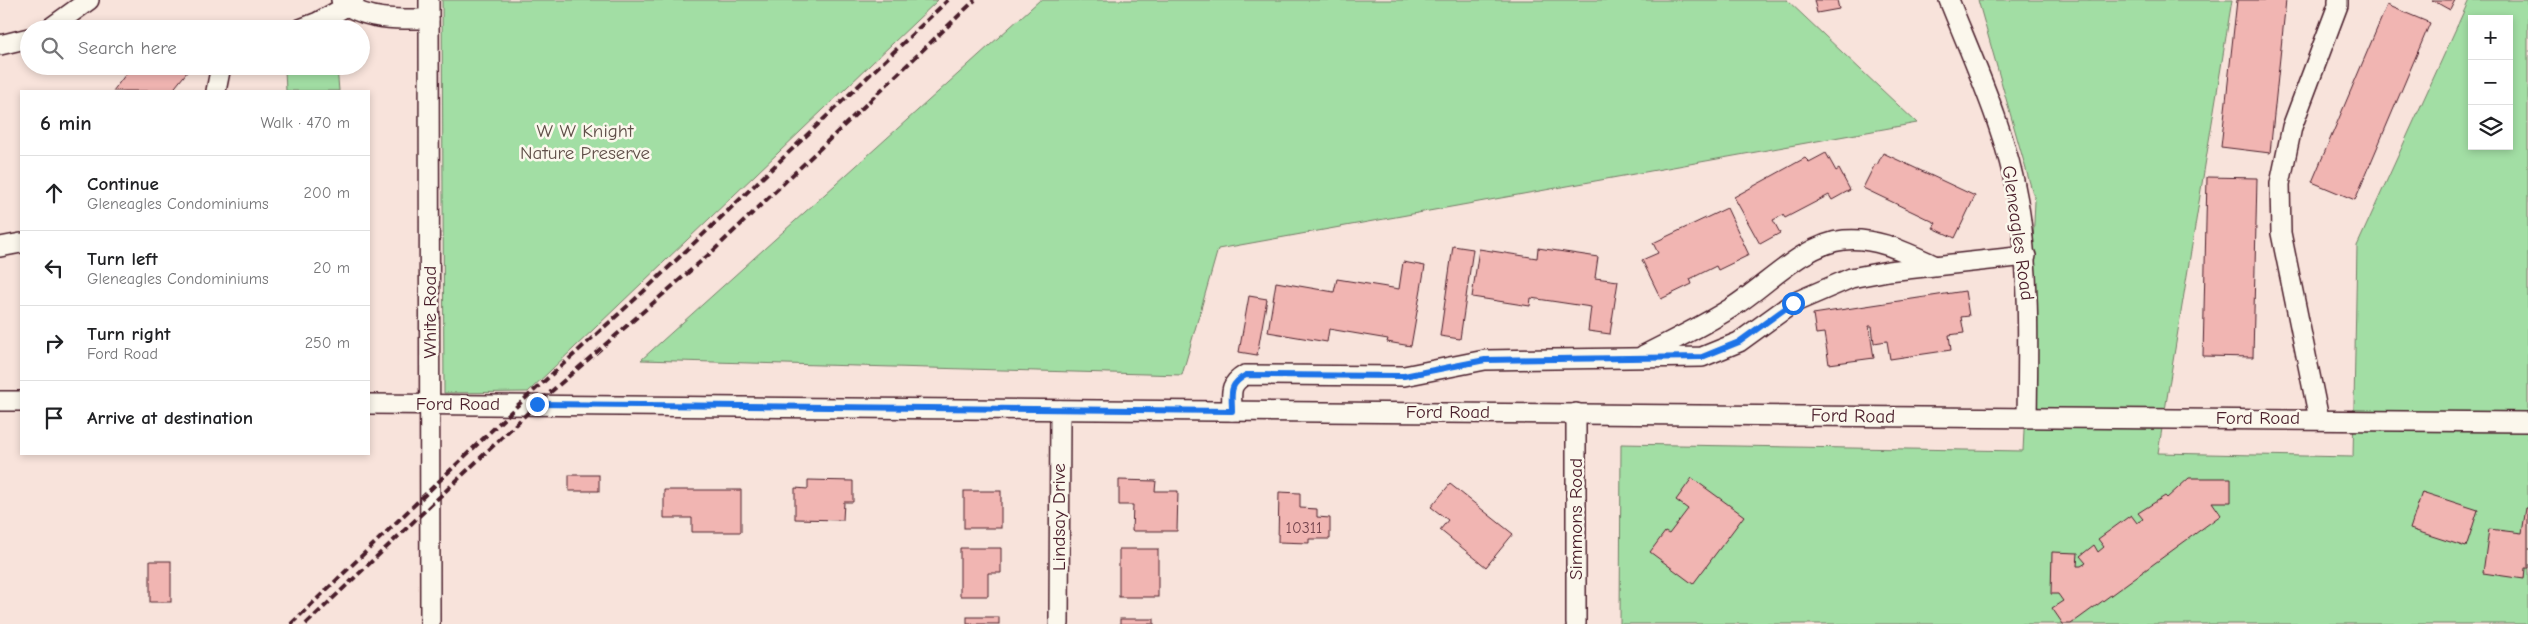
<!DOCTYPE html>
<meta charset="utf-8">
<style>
body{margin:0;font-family:"Comic Neue",sans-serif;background:#f6f6f6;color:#202124}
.controls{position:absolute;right:15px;top:15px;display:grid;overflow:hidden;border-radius:0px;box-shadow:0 2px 8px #0003}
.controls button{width:45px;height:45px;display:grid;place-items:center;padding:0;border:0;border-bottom:1px solid #e0e0e0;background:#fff;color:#202124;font:25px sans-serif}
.stop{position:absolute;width:15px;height:15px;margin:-11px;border:4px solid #1a73e8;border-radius:50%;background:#fff}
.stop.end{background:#1a73e8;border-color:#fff;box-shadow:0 1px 5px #0008}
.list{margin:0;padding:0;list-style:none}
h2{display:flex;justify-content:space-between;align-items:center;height:65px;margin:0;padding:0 20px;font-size:21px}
h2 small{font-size:16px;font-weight:400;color:#757577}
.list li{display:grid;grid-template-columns:32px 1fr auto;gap:15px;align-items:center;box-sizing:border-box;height:75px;padding:0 20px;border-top:1px solid #e0e0e0}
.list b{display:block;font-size:19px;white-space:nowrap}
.list p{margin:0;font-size:16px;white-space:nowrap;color:#757577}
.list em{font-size:16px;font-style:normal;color:#757577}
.icon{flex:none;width:28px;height:28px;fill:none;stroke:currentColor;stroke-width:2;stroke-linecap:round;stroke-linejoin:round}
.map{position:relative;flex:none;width:2528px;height:624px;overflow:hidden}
.search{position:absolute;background:#fff;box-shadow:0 2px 8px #0003;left:20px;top:20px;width:350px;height:55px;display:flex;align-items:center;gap:12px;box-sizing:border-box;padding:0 18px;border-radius:28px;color:#757577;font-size:19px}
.panel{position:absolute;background:#fff;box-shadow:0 2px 8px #0003;left:20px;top:90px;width:350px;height:365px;border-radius:0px}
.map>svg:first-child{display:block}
</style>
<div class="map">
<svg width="2528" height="624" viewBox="0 0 2528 624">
<rect width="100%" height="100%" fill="#f8e3db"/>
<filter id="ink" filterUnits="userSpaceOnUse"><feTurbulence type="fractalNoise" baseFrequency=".02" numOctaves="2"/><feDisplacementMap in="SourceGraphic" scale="10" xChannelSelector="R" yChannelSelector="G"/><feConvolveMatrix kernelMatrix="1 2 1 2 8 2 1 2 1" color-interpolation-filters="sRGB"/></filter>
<g filter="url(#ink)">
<g fill="#a2dea4" stroke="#767e68" fill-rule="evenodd">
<path d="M442,0H938L528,392L444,393Z"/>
<path d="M1040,0H1787L1917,123L1218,249L1182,375L641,360Z"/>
<path d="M1978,0H2232L2158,453L2353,457L2357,246L2469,0H2528V624H1620L1621,444L2023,451L2035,201ZM2472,19H2509V146H2472Z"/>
<path d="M337,67L339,91H286L285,70Z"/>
</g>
<g fill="#f1b5b2" stroke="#4a1f2b">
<path d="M1814,0H1837L1839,9L1817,13Z"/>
<path d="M2237,0H2286L2270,153L2221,147Z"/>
<path d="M2432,0H2455L2450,10Z"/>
<path d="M2387,5L2430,23L2355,200L2312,182Z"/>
<path d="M132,66H179L187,72L172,91H113Z"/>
<path d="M1826,153L1836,171L1839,169L1850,190L1832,200L1829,195L1785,218L1783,215L1773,220L1780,233L1760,244L1734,197L1805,158L1809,162Z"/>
<path d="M1883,153L1975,196L1955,238L1933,228L1936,223L1863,188L1875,164L1877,165Z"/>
<path d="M2207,177L2257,178L2253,357L2203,356Z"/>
<path d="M1727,208L1749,255L1718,270L1716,266L1690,279L1692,284L1661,299L1642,260L1658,253L1653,243Z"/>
<path d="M1453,246L1473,249L1460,339L1440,336Z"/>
<path d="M1538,248L1598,257L1595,278L1618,281L1610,334L1588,331L1591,307L1531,298L1530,306L1472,297L1479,249L1537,258Z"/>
<path d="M1403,262L1425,266L1411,346L1387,342L1388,339L1329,329L1327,342L1268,332L1276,282L1334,292L1337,279L1399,289Z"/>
<path d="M1965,291L1969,316L1961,317L1964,333L1949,335L1951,350L1890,359L1887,341L1874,343L1872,326H1869L1874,358L1829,364L1824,333L1816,334L1813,314Z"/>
<path d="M1249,296L1267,299L1257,355L1239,352Z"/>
<rect x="569" y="475" width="30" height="16"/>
<path d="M1692,478L1744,516L1693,584L1650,552L1665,532L1669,534L1688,509L1676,500Z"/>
<path d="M2189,478H2231V502H2212L2221,515L2071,624H2063L2052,608L2063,601L2058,594H2051L2052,552L2078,553L2077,566H2081L2086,563L2080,556L2094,545L2098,552L2104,547L2098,539L2131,515L2137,523L2143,519L2138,513L2165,496L2167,498Z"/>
<path d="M808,480L853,481V502H844L843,520L795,519V488L808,489Z"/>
<path d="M1119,480L1156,481L1155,491H1178L1177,531H1132L1133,505H1119Z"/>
<path d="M1450,484L1513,534L1486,567L1440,530L1448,520L1431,507Z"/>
<path d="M664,490H741V532H692V518H664Z"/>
<rect x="964" y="491" width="37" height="37"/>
<path d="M1279,492L1300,493V508L1317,509V517L1330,518V539H1309V543L1278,542Z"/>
<path d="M2422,492L2478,510L2466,547L2410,529Z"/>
<path d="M2526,508H2528V568H2525L2524,579L2483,573L2489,529L2522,533Z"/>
<path d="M960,548H1001V573H988V596H960Z"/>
<rect x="1119" y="549" width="39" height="48"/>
<rect x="150" y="561" width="21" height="41"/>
<rect x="967" y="617" width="32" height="7"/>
<rect x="1120" y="619" width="34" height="5"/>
</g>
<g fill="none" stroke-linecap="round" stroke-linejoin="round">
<g stroke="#4a1f2b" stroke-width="22">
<g id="minor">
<path d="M354,0L347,6C373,21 400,19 429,19"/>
<path d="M429,0L430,624"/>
<path d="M1949,0C1975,65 2006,131 2018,201C2030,273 2028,345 2027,417"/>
<path d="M49,29L89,0"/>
<path d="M300,29L318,22L347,6L341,0"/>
<path d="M0,45L29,38"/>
<path d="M216,91L221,66"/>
<path d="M0,247L21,243"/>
<path d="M1644,355C1673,340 1703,326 1731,308C1765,287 1803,244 1844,240C1877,237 1905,252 1934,265"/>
<path d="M0,401H21"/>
<path d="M369,404L2528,422"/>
<path d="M1232,411C1232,393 1228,385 1245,375L1404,376L1485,360L1702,357L1739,342L1793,303L1851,278L1888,271L2026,256"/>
<path d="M2319,419L2281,233L2280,184L2292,127L2338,5V0"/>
<path d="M1059,624L1060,410"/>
<path d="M1576,624V413"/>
</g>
</g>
<use href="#minor" stroke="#fbf7ec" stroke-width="19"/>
<g stroke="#4a1f2b" stroke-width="4" stroke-dasharray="8 4" stroke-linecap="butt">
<path d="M291,624L518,405L643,292L948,0"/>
<path d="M306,624L537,404L714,250L975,0"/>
</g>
</g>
</g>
<g fill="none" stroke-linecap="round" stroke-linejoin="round" filter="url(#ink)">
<path stroke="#1a73e8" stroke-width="6" d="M537,404L1232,411C1232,393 1228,385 1246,375L1404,376L1485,360L1702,357L1739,342L1793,303"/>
</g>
<g text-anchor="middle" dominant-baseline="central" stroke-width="5" stroke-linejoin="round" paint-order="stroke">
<g font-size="16" fill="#74444d">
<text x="1304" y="528">10311</text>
</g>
<g font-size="19" fill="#604f49" stroke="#fbf7ec">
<text x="585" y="131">W W Knight<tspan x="585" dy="22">Nature Preserve</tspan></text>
</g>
<g font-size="19" fill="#4a1f2b" stroke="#fbf7ec">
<text transform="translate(2018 233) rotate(82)">Gleneagles Road</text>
<text transform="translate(430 312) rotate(-90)">White Road</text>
<text x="458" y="404">Ford Road</text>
<text x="1448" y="412">Ford Road</text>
<text transform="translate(1853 416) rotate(1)">Ford Road</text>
<text x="2258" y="418">Ford Road</text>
<text transform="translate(1059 517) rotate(-90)">Lindsay Drive</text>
<text transform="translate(1576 519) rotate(-90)">Simmons Road</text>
</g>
</g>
</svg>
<div class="controls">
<button>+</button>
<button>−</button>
<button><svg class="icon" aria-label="layers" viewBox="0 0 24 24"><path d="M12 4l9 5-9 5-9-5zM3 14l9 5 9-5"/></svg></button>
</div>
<div class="stop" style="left:1793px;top:303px"></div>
<div class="stop end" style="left:537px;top:404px"></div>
<div class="search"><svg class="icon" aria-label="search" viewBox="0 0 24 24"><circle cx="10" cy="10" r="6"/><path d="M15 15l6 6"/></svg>Search here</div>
<section class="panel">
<h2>6 min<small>Walk · 470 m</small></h2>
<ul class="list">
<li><svg class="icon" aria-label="ahead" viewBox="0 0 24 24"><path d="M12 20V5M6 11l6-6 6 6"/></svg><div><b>Continue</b><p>Gleneagles Condominiums</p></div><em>200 m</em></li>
<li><svg class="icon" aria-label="left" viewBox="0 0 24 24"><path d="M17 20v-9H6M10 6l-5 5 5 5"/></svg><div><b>Turn left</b><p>Gleneagles Condominiums</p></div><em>20 m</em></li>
<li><svg class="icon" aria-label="right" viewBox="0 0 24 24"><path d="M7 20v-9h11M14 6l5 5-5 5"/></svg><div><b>Turn right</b><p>Ford Road</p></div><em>250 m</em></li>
<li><svg class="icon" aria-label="arrive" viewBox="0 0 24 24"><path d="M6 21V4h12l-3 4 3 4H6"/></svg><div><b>Arrive at destination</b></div></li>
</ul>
</section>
</div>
